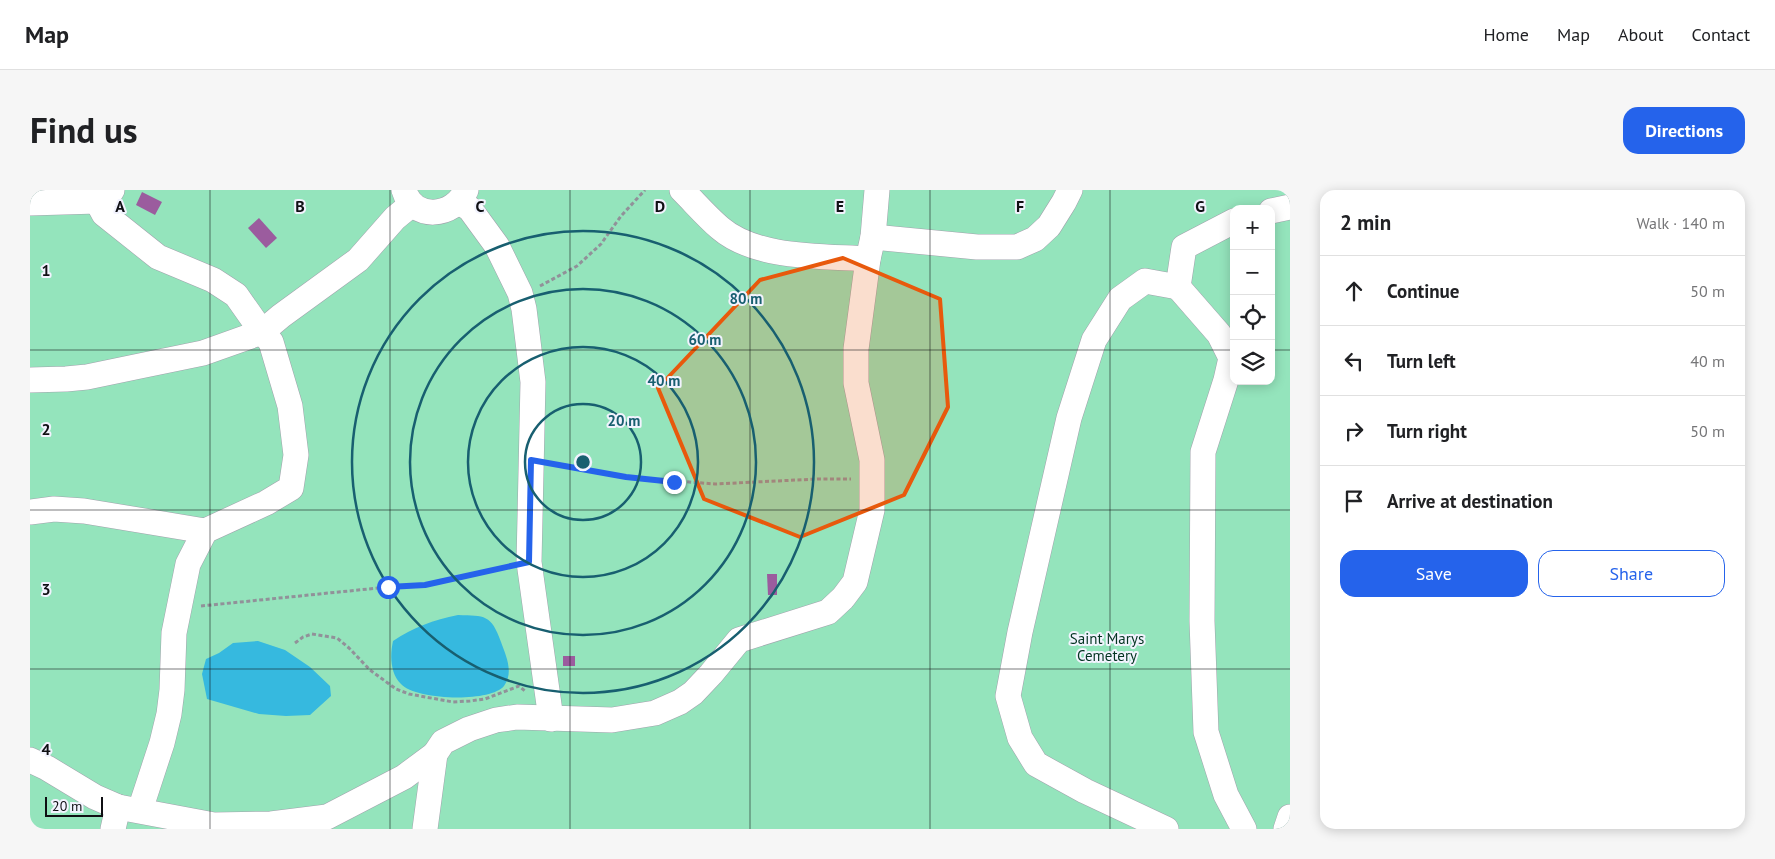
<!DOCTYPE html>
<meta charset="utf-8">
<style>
body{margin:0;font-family:"PT Sans",sans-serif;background:#f6f6f6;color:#202124}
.controls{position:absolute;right:15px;top:15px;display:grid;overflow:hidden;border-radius:10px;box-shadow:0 2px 12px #0003}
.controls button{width:45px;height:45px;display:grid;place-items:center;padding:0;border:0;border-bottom:1px solid #e0e0e0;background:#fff;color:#202124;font:25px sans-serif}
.scale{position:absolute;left:15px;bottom:12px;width:58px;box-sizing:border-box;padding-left:5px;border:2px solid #0f0f13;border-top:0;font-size:14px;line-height:18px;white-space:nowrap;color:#0f0f13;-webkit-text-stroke:4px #f2f3fe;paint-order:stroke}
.stop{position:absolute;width:15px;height:15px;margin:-11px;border:4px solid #2563eb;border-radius:50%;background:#fff}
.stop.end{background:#2563eb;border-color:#fff;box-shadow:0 1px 5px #0008}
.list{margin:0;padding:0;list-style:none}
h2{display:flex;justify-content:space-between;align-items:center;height:65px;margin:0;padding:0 20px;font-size:21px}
h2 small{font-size:16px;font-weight:400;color:#757577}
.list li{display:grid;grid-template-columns:32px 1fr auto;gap:15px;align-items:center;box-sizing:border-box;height:70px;padding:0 20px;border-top:1px solid #e0e0e0}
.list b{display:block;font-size:19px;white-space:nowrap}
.list em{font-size:16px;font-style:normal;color:#757577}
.actions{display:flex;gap:10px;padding:15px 20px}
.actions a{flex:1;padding:11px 0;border:1px solid #2563eb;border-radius:15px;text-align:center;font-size:18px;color:#2563eb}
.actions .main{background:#2563eb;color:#fff}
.icon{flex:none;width:28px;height:28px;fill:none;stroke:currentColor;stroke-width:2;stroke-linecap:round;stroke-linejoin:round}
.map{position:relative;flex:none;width:1260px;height:639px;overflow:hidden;border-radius:15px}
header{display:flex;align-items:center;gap:30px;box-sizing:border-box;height:70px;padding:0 25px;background:#fff;border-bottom:1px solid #e0e0e0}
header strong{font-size:24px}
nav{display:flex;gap:28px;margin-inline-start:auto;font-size:18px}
.intro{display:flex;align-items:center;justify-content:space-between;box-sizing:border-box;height:120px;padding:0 30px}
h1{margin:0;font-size:35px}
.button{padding:12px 22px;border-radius:15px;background:#2563eb;color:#fff;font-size:18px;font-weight:700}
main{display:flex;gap:30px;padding:0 30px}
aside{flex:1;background:#fff;border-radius:15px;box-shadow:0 2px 12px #0003}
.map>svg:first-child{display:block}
</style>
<header>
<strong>Map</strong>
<nav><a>Home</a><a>Map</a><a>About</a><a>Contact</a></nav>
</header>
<div class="intro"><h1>Find us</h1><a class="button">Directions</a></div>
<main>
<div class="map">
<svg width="1260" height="639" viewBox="0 0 1260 639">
<rect width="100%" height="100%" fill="#f2f3fe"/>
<path fill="#94e4bc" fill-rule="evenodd" d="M0,0H1260V639H0ZM1204,19H1241V191H1204Z"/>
<g fill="#36b9df">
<path d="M428,425C455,426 461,424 471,452C476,466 484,482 474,496C460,513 385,510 371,494C360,483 360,465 363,451C384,437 403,430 428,425Z"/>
<path d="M228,451L255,460L280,477L300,496L301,506L280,525L256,526L229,524L177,509L172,484L176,469L189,463L203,453Z"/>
</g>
<g fill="#9b5c9e">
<path d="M112,2L132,12L125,25L106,15Z"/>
<path d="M229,28L247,48L236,58L218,38Z"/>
<path d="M737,384H747V405H738Z"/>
<rect x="533" y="466" width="12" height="10"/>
</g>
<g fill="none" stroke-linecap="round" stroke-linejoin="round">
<g stroke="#a1a2ac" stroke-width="26">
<g id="minor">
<path d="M374,0C383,31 424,28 436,0"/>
<path d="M652,0C665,13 677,27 690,38C726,69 792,66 838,69"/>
<path d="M67,11L74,24L128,67L183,90L206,105L232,142L241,152L260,216L266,265L261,298L236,313L175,341L158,374L144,443L142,500L139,524L132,553L110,620"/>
<path d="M430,12L440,19L467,56L490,103L494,119L503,192L499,372L521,529"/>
<path d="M0,13L67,11L78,6L82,0"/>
<path d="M1241,21L1260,17"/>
<path d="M843,47L947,57H987L1005,49L1019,36L1034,12L1040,0"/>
<path d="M1148,97L1189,144L1201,168L1196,190L1173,262L1172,431L1176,542L1196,605L1214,639"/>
<path d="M0,190L36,189L57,187L105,177L173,163L232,142L251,126L328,70L365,28L382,14"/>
<path d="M0,322L24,319L54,321L175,341"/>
<path d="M0,570L17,578L65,607L88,617L184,635L241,634L297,627L374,587L405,564"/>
<path d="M83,639L88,617"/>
<path d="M395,639L405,564L413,552L439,539L466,530L487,527L582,530L625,523L650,512L663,503L681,484L709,450L798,422L813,408L825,392L842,320V270L826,193V159L838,69L843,47L847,0"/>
<path d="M1136,639L1055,601L1006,574L990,548L978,506L990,442L1039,228L1064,150L1090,109L1115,91L1148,97L1154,57L1204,31"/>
<path d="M1256,639L1260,627"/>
</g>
</g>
<g stroke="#919199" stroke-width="3" stroke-dasharray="4 2.5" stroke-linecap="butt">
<path d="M510,96L547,76L571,54L591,26L615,0"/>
<path d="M522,274L595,287L685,294L787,289H821"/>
<path d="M171,416L358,397L395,395L479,376"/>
<path d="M265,453L273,447L282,444L307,448L319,458L340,480L366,499L379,504L423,512L440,511L455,509L489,496L495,501"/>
</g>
<use href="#minor" stroke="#fff" stroke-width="25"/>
</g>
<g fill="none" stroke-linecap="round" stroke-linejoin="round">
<path stroke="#2563eb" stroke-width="6" d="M358,397L395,395L499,372L501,270L596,287L644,292"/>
</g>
<path fill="#e8590c" fill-opacity="0.2" stroke="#e8590c" stroke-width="4" stroke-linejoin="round" d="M813,68L910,109L918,217L874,305L770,347L674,309L628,198L730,90Z"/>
<path fill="none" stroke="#0f0f13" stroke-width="1" stroke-opacity="0.55" d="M180,0V639M360,0V639M540,0V639M720,0V639M900,0V639M1080,0V639M0,160H1204M1241,160H1260M0,320H1260M0,479H1260"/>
<g fill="none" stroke="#185f70" stroke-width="2.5">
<circle cx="553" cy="272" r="58"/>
<circle cx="553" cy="272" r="115"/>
<circle cx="553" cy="272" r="173"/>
<circle cx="553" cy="272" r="231"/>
</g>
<g text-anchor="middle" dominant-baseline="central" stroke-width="4" stroke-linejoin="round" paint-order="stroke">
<g font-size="15" fill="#033421" stroke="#f2f3fe">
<text x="1077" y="448">Saint Marys<tspan x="1077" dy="17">Cemetery</tspan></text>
</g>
</g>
<g font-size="16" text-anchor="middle" font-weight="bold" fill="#0f0f13" stroke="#f2f3fe" stroke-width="4" stroke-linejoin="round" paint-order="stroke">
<text x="90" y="22">A</text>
<text x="270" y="22">B</text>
<text x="450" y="22">C</text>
<text x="630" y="22">D</text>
<text x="810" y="22">E</text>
<text x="990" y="22">F</text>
<text x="1170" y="22">G</text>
<text x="16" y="86">1</text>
<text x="16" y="245">2</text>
<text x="16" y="405">3</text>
<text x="16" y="565">4</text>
</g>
<circle cx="553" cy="272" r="8" fill="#185f70" stroke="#f2f3fe" stroke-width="2.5"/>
<g font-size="15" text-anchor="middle" font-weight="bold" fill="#185f70" stroke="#f2f3fe" stroke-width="4" stroke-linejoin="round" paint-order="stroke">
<text x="716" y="114">80 m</text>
<text x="675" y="155">60 m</text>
<text x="634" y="196">40 m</text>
<text x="594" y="236">20 m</text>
</g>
</svg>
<div class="controls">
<button>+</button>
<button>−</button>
<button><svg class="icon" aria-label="locate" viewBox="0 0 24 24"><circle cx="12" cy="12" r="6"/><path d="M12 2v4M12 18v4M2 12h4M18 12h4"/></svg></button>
<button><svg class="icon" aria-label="layers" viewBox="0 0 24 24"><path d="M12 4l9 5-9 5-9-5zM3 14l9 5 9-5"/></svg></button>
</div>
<div class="scale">20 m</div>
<div class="stop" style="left:358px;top:397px"></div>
<div class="stop end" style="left:644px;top:292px"></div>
</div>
<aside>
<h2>2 min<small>Walk · 140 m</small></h2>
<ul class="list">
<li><svg class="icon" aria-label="ahead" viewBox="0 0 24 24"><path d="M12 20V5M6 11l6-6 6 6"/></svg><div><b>Continue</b></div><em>50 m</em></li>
<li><svg class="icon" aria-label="left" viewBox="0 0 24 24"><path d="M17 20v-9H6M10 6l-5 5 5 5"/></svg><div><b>Turn left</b></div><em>40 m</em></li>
<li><svg class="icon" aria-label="right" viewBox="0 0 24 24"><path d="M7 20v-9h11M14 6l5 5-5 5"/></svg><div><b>Turn right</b></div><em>50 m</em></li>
<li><svg class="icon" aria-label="arrive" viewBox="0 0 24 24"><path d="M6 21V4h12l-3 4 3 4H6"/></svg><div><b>Arrive at destination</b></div></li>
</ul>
<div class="actions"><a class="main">Save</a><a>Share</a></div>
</aside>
</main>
